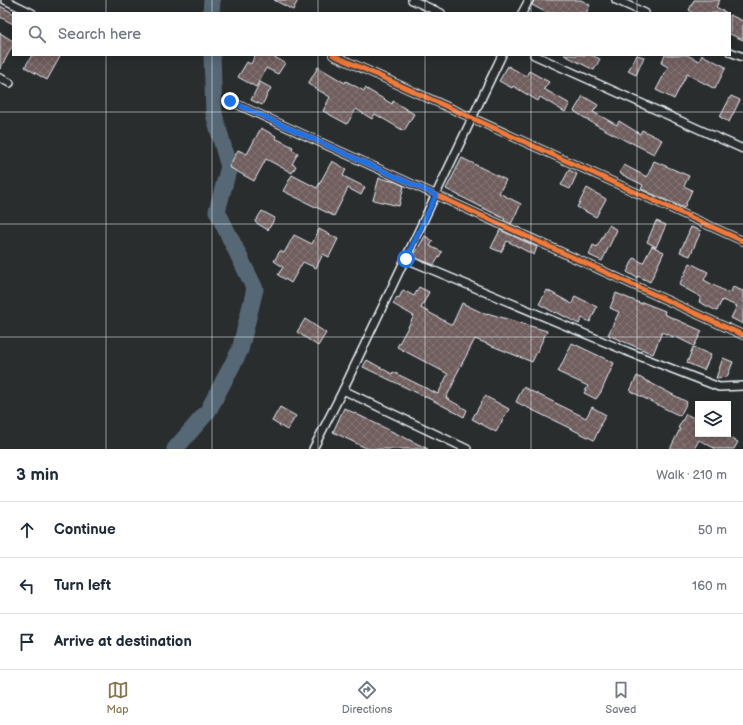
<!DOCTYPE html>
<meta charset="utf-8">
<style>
body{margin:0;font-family:"Balsamiq Sans",sans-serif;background:#f2f2f3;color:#1f2937}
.controls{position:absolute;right:12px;bottom:12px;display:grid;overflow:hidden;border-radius:0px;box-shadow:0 2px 10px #0003}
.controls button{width:36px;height:36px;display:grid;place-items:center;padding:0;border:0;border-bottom:1px solid #e0e1e3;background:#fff;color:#1f2937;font:20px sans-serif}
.stop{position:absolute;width:12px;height:12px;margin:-9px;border:3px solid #1a73e8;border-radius:50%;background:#fff}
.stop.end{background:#1a73e8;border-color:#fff;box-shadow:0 1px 4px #0008}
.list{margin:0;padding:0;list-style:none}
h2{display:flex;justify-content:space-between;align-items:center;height:52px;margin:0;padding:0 16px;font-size:17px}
h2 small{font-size:13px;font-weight:400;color:#747a83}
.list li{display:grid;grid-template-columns:26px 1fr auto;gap:12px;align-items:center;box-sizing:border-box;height:56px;padding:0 16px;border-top:1px solid #e0e1e3}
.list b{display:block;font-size:15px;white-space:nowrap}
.list em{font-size:13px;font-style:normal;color:#747a83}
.icon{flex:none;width:22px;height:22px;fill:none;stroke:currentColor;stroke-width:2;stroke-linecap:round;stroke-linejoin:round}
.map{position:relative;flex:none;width:743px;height:449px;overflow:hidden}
.search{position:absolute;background:#fff;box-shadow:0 2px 10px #0003;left:12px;right:12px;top:12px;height:44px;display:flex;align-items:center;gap:10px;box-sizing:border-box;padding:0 14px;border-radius:0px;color:#747a83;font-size:15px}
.sheet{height:220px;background:#fff}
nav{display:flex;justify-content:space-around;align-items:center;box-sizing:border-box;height:56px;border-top:1px solid #e0e1e3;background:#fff;font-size:11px;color:#747a83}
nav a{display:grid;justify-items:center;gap:2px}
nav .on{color:#84754c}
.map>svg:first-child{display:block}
</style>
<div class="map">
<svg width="743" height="449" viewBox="0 0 743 449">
<defs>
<pattern id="building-cross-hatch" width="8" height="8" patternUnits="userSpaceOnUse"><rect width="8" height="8" fill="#705d5d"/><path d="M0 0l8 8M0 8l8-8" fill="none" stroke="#847575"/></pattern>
</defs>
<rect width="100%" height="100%" fill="#2a2d2e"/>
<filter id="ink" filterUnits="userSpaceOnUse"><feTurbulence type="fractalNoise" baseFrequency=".025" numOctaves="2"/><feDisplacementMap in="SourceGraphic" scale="8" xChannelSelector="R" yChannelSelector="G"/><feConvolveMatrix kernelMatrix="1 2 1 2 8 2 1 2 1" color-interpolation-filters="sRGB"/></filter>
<g filter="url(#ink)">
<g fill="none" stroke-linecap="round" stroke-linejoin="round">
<g stroke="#576874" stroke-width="17">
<path d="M211,13L212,0"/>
<path d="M175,449L208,411L240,350L255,289L217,211L229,167L214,114L212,55"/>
</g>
</g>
<g fill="url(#building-cross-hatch)" stroke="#e8f1f8">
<path d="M274,0H298L293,10Z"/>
<path d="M534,0H581L590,5L586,13H547L532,5Z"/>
<path d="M694,0H720L716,7L727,13H693L689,10Z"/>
<path d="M0,6L13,13V24L0,17Z"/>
<path d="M730,15L743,21V40L730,34Z"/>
<path d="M0,33L13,41V45L0,69Z"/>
<path d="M32,55H61L47,80L25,67Z"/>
<path d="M255,55H271L285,63L278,74L266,68L256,87L238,77L247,62L251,64Z"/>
<path d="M564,55H591L600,59L594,70Z"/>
<path d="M637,55L644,57L636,75L628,71Z"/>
<path d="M665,55H687L699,61L702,55L726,67L715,89L687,74L674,99L656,90L668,67L661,63Z"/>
<path d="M508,66L526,76L529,71L549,82L544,89L570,104L565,112L540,97L538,101L513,86L512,88L499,81Z"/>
<path d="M318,67L345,83L346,81L364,91L365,88L392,104L393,101L414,114L404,131L375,114L372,119L356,109L347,124L323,111L330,97L308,84Z"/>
<path d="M260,82L271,88L262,105L251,100Z"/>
<path d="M583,96L598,105L593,112L617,125L619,121L640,134L642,130L662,140L654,154L630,142V143L591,122L574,111Z"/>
<path d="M731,96L740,100L729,122L720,117Z"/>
<path d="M261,128L276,136L275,138L293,147L292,150L298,153L292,164L296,166L292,173L266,159L254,181L229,167L238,150L247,154Z"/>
<path d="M462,158L506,180L499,193L521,204L511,224L504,221L505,219L446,189Z"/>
<path d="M332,161L346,169L343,176L365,187L361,195L348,188L334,216L283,191L292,175L317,188Z"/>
<path d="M654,161L689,176L684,186L692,190L684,208L641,189L643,185L619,173L624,165L647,177Z"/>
<path d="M569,170L577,174L570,189L561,185Z"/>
<path d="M379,178L396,182L404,186L399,206L373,200Z"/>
<path d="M587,188L606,199L596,217L577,207Z"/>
<path d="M262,211L275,218L268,230L255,222Z"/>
<path d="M656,221L666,225L656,247L647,242Z"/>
<path d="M609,225L617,230L602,261L589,255L593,245L597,247Z"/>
<path d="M691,227L701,231L690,256L680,252Z"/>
<path d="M319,229L338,239L329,257L323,254L316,268L303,262L291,283L278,275L283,267L274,261L280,251L284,253L294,235L312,244Z"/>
<path d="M500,230L537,247L534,255L507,241L501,252L491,248Z"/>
<path d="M425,236L433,241L430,246L442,252L434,265L413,257Z"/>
<path d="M652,246L664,252L650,282L638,276L637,278L627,272L634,258L643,263Z"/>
<path d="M690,263L708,272L704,280L730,294L733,287L743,291V324L731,318L737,306L722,300L717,311L699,302L701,297L679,285Z"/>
<path d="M419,287L429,292L421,308L452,325L462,303L487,315V313L547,331L532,362L475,339L454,379L455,380L446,398L467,410L464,417L434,401L363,367L367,360L392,374L393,372L438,394L448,374L397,347L414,316L393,304L397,297L399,298L403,290L414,296Z"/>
<path d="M547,290L572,304L575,296L597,307L590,322L582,318L579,324L556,312L555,313L539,304Z"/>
<path d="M616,293L642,304V302L665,311L664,314L702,331L694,346L674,336L673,337L662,332L653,354L608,335L619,312L610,308Z"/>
<path d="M305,319L326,333L318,346L297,332Z"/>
<path d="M572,343L614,363L601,392L596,399L584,393L588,386L558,372Z"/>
<path d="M693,347L711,355L704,370L687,363Z"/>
<path d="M723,358L733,362L727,377L716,378Z"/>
<path d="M637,376L687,402L680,416L630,391Z"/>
<path d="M523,387L586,418L592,407L606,415L600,425H601L594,440L516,402Z"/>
<path d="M485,396L509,409L496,432L472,419Z"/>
<path d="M280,407L296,416L287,430L272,421Z"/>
<path d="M344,408L428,449H368L333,432Z"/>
<path d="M686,414L698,420V434H722L738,442L734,449H716L699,440L694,449H670L680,429L678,428Z"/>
</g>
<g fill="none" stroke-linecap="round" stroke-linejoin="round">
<g stroke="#e8f1f8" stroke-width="10">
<g id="minor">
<path d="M5,0L32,13"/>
<path d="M412,0L441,13"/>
<path d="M616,0L645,13"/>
<path d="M522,13L529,0"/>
<path d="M730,52L743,57"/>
<path d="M333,55L743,241"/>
<path d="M534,55L743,149"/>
<path d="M0,78L10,83"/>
<path d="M230,101L743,335"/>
<path d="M406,259L626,351L719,387L743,386"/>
<path d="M343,390L467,449"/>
<path d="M313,449L343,390L502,55"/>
</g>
</g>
<use href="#minor" stroke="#2a2d2e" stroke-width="7"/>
<g stroke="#2a2d2e" stroke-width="8">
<g id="cycleway">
<path d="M333,55L743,241"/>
<path d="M230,101L743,335"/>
</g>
</g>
<use href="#cycleway" stroke="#f17a3a" stroke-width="5"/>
</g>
</g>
<g fill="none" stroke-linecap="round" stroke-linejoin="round" filter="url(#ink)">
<path stroke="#1a73e8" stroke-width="5" d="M230,101L436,195L406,259"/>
</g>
<path fill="none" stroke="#e8f1f8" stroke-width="1" stroke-opacity="0.55" d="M106,0V13M212,0V13M318,0V13M425,0V13M531,0V13M637,0V13M106,55V449M212,55V449M318,55V449M425,55V449M531,55V449M637,55V449M0,112H743M0,224H743M0,337H743"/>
</svg>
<div class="controls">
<button><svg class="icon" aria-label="layers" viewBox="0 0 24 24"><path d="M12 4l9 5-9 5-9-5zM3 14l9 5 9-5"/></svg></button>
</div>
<div class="stop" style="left:406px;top:259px"></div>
<div class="stop end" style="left:230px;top:101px"></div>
<div class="search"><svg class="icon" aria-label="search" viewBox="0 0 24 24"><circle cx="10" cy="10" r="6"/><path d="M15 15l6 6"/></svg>Search here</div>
</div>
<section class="sheet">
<h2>3 min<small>Walk · 210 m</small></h2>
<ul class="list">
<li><svg class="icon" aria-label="ahead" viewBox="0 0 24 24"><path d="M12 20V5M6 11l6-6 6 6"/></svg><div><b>Continue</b></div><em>50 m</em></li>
<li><svg class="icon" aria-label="left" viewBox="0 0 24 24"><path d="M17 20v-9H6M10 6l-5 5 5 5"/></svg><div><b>Turn left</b></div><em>160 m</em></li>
<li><svg class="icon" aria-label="arrive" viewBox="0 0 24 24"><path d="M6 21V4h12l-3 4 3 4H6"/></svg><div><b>Arrive at destination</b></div></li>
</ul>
</section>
<nav>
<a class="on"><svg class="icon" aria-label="map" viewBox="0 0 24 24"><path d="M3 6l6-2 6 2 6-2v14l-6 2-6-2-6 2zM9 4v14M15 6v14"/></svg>Map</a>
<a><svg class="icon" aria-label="directions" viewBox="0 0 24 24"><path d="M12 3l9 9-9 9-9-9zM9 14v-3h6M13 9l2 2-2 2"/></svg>Directions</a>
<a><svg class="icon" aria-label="saved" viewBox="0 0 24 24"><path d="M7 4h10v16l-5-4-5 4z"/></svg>Saved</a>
</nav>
